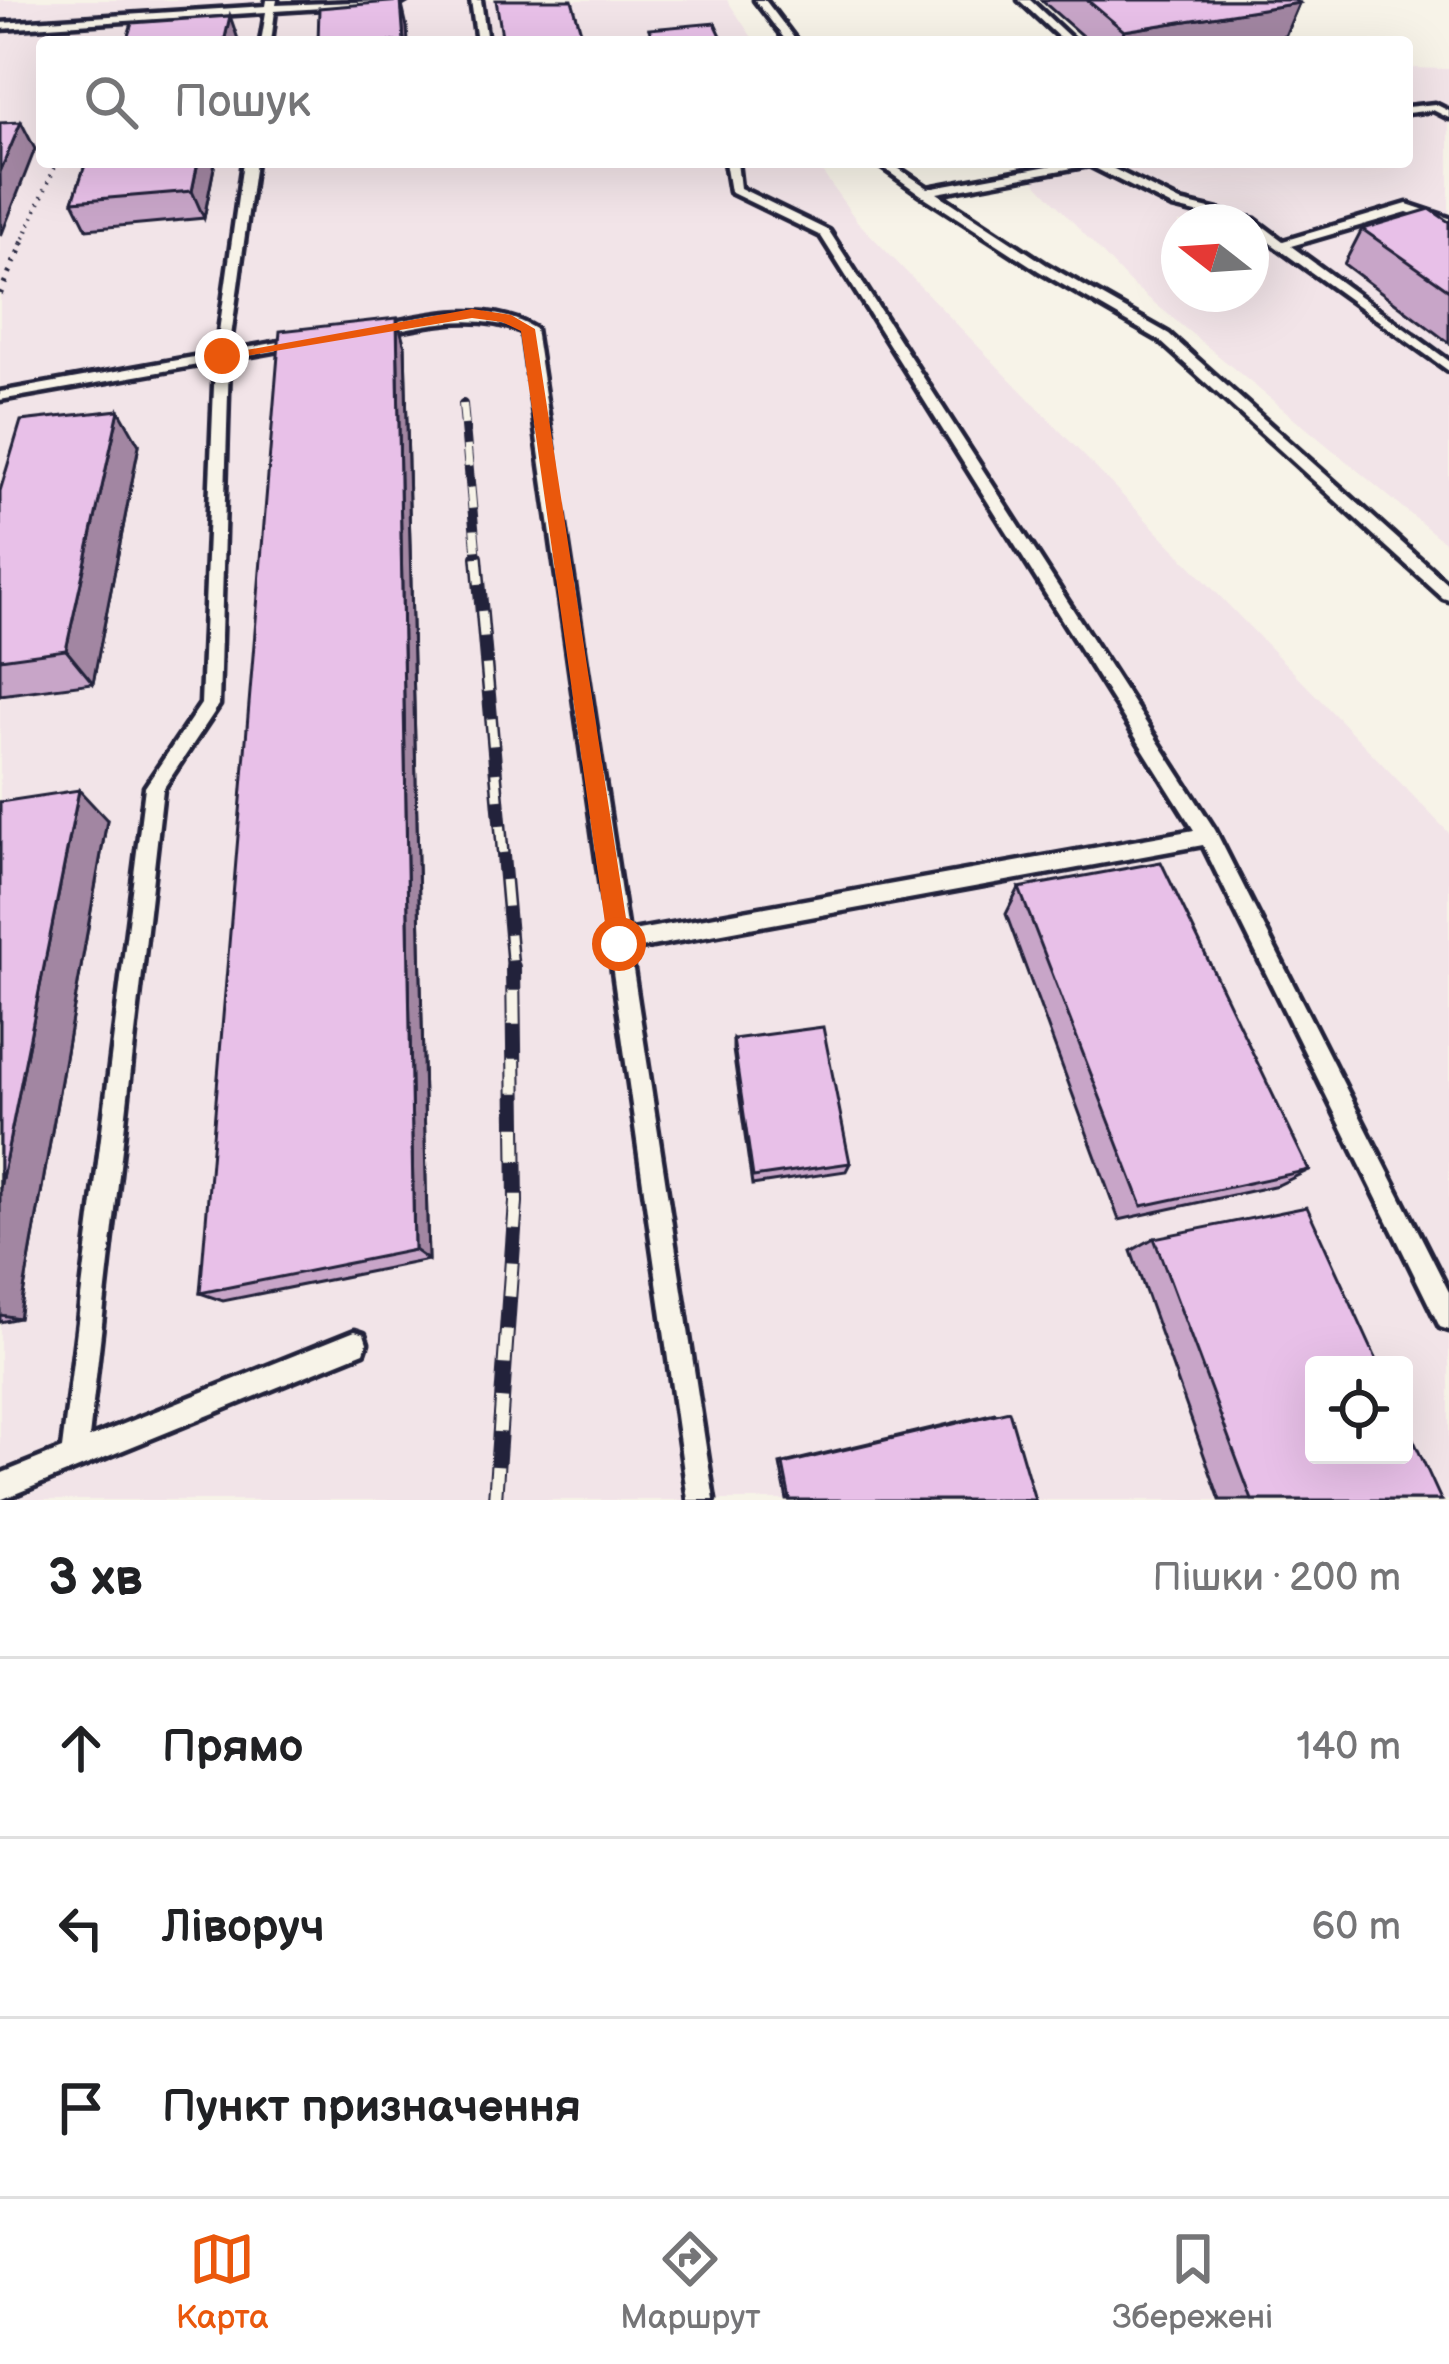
<!DOCTYPE html>
<html lang="uk">
<meta charset="utf-8">
<style>
body{margin:0;font-family:"Balsamiq Sans",sans-serif;background:#f2f2f2;color:#202124}
.controls{position:absolute;right:36px;bottom:36px;display:grid;overflow:hidden;border-radius:12px;box-shadow:0 12px 48px #0002}
.controls button{width:108px;height:108px;display:grid;place-items:center;padding:0;border:0;border-bottom:3px solid #e0e0e0;background:#fff;color:#202124;font:60px sans-serif}
.compass{position:absolute;left:1161px;top:204px;width:108px;height:108px;border-radius:50%;background:#fff;box-shadow:0 12px 48px #0002;rotate:287deg}
.stop{position:absolute;width:36px;height:36px;margin:-27px;border:9px solid #ea580c;border-radius:50%;background:#fff}
.stop.end{background:#ea580c;border-color:#fff;box-shadow:0 3px 12px #0008}
.list{margin:0;padding:0;list-style:none}
h2{display:flex;justify-content:space-between;align-items:center;height:156px;margin:0;padding:0 48px;font-size:51px}
h2 small{font-size:39px;font-weight:400;color:#757577}
.list li{display:grid;grid-template-columns:78px 1fr auto;gap:36px;align-items:center;box-sizing:border-box;height:180px;padding:0 48px;border-top:3px solid #e0e0e0}
.list b{display:block;font-size:45px;white-space:nowrap}
.list em{font-size:39px;font-style:normal;color:#757577}
.icon{flex:none;width:66px;height:66px;fill:none;stroke:currentColor;stroke-width:2;stroke-linecap:round;stroke-linejoin:round}
.map{position:relative;flex:none;width:1449px;height:1500px;overflow:hidden}
.search{position:absolute;background:#fff;box-shadow:0 12px 48px #0002;left:36px;right:36px;top:36px;height:132px;display:flex;align-items:center;gap:30px;box-sizing:border-box;padding:0 42px;border-radius:12px;color:#757577;font-size:45px}
.sheet{height:696px;background:#fff}
nav{display:flex;justify-content:space-around;align-items:center;box-sizing:border-box;height:168px;border-top:3px solid #e0e0e0;background:#fff;font-size:33px;color:#757577}
nav a{display:grid;justify-items:center;gap:6px}
nav .on{color:#ea580c}
.map>svg:first-child{display:block}
</style>
<div class="map">
<svg width="1449" height="1500" viewBox="0 0 1449 1500">
<rect width="100%" height="100%" fill="#f7f3e8"/>
<filter id="ink" filterUnits="userSpaceOnUse"><feTurbulence type="fractalNoise" baseFrequency=".00833" numOctaves="2"/><feDisplacementMap in="SourceGraphic" scale="24" xChannelSelector="R" yChannelSelector="G"/><feConvolveMatrix kernelMatrix="1 2 1 2 8 2 1 2 1" color-interpolation-filters="sRGB"/></filter>
<g filter="url(#ink)">
<g fill="#f2e4e8" fill-rule="evenodd">
<path d="M0,0H727L755,42H42V162H815L857,221L1449,833V1500H0ZM1314,1365H1404V1455H1314Z"/>
<path d="M1407,68L1449,69V546L1129,282L1017,162H1407ZM1179,222H1251V294H1179Z"/>
</g>
<g fill="none" stroke-linecap="round" stroke-linejoin="round">
<g stroke="#22223b" stroke-width="9">
<g id="service">
<path d="M267,0H277L276,5L407,0L402,3L275,11L271,42H261L266,12L0,29V23L266,6Z"/>
<path d="M471,0H481L487,42H477Z"/>
<path d="M755,0H765L797,42H787Z"/>
<path d="M1019,0H1030L1075,42H1064Z"/>
<path d="M1435,104L1449,111V118L1433,110L1407,113V107Z"/>
<path d="M243,162H255L229,351L302,338L309,342L302,346L229,359L219,705L163,789L89,1438L355,1331L364,1334L367,1343L364,1352L0,1500V1474L62,1449L145,787L201,704L215,362L0,400V392L216,353Z"/>
<path d="M725,162H737L740,188L829,231L1215,830L1449,1292V1330L1440,1327L1203,845L630,950L714,1500H688L522,331C473,312 426,325 377,334L370,330L372,327C423,316 488,299 535,329L627,932L1194,830L821,236L730,192Z"/>
<path d="M875,162H889L928,188L1070,162H1100L1180,202L1255,220L1283,241L1407,204L1449,218V226L1407,212L1291,246L1449,361V371L1251,229V222H1233L1172,207L1089,165L937,193L1047,265L1169,334L1449,585V600L1443,598L1159,340L1039,271L920,194Z"/>
</g>
</g>
<path stroke="#22223b" stroke-width="4.5" stroke-dasharray="1.5 6" stroke-linecap="butt" d="M21,245L57,162"/>
<path stroke="#22223b" stroke-width="6" stroke-dasharray="3 8" stroke-linecap="butt" d="M0,294L23,242"/>
<use href="#service" fill="#f7f3e8" fill-rule="evenodd"/>
<g stroke="#22223b" stroke-width="10">
<path id="rail-far2" d="M463,404L477,560"/>
</g>
<g stroke="#22223b" stroke-width="14">
<path id="rail-far1" d="M477,557L513,970"/>
</g>
<g stroke="#22223b" stroke-width="16">
<path id="rail" d="M495,1500L516,1202L513,967"/>
</g>
<use href="#rail-far2" stroke="#f7f3e8" stroke-width="8" stroke-dasharray="21" stroke-linecap="butt"/>
<use href="#rail-far1" stroke="#f7f3e8" stroke-width="9" stroke-dasharray="27" stroke-linecap="butt"/>
<use href="#rail" stroke="#f7f3e8" stroke-width="12" stroke-dasharray="34" stroke-linecap="butt"/>
</g>
<g fill="#c8a5c8" stroke="#22223b" stroke-width="3">
<path d="M1041,0H1294L1299,3L1285,36L1251,42H1089Z"/>
<path d="M86,162H215L204,218L87,229L73,201Z"/>
<path d="M1449,222V343L1344,264L1362,229Z"/>
<path d="M405,346L428,1260L223,1301L200,1293Z"/>
<path d="M139,445L93,683L0,695V491Z"/>
<path d="M0,802L107,820L19,1318L0,1322Z"/>
<path d="M1019,888L1309,1170L1278,1185L1119,1220L1006,914Z"/>
<path d="M733,1039L850,1163L846,1171L752,1185L733,1050Z"/>
<path d="M1154,1238L1441,1500H1220L1131,1251Z"/>
<path d="M995,1413L1035,1500H787L780,1464Z"/>
</g>
<g fill="#a286a2" stroke="#22223b" stroke-width="3">
<path d="M401,1L407,27L408,42H404Z"/>
<path d="M1299,3L1285,36L1251,42H1121L1124,31Z"/>
<path d="M230,16L239,42H224Z"/>
<path d="M21,122L35,149L1,236L0,172Z"/>
<path d="M198,162H215L204,218L192,191Z"/>
<path d="M397,318L405,346L428,1260L414,1250Z"/>
<path d="M119,410L139,445L93,683L66,650Z"/>
<path d="M79,790L107,820L19,1318L0,1315V1188Z"/>
</g>
<g fill="#e8c0e8" stroke="#22223b" stroke-width="3">
<path d="M496,0H572L584,42H503Z"/>
<path d="M1087,0H1294L1299,3L1124,31Z"/>
<path d="M401,1L404,42H318L319,8Z"/>
<path d="M230,16L224,42H126L132,23Z"/>
<path d="M715,23L724,42H654L649,29Z"/>
<path d="M21,122L0,172V123Z"/>
<path d="M86,162H198L192,191L73,201Z"/>
<path d="M1430,209L1449,222V290L1362,229Z"/>
<path d="M397,318L414,1250L200,1293L280,331Z"/>
<path d="M119,410L66,650L0,659V491L21,421Z"/>
<path d="M79,790L0,1188V802Z"/>
<path d="M1161,862L1309,1170L1142,1206L1019,888Z"/>
<path d="M823,1027L850,1163L753,1177L733,1039Z"/>
<path d="M1307,1207L1379,1365H1314V1455H1404V1419L1441,1500H1252L1154,1238Z"/>
<path d="M1009,1411L1035,1500H790L783,1464Z"/>
</g>
</g>
<path fill="#ea580c" d="M472,309L511,315L535,329L630,944L619,954L608,944L521,331L502,322L472,318L222,360L214,356Z"/>
</svg>
<div class="controls">
<button><svg class="icon" aria-label="locate" viewBox="0 0 24 24"><circle cx="12" cy="12" r="6"/><path d="M12 2v4M12 18v4M2 12h4M18 12h4"/></svg></button>
</div>
<svg class="compass" viewBox="-18 -18 36 36"><path d="M0-13l5 13h-10z" fill="#e53935"/><path d="M0 13l5-13h-10z" fill="#757577"/></svg>
<div class="stop" style="left:619px;top:944px"></div>
<div class="stop end" style="left:222px;top:356px"></div>
<div class="search"><svg class="icon" aria-label="search" viewBox="0 0 24 24"><circle cx="10" cy="10" r="6"/><path d="M15 15l6 6"/></svg>Пошук</div>
</div>
<section class="sheet">
<h2>3 хв<small>Пішки · 200 m</small></h2>
<ul class="list">
<li><svg class="icon" aria-label="ahead" viewBox="0 0 24 24"><path d="M12 20V5M6 11l6-6 6 6"/></svg><div><b>Прямо</b></div><em>140 m</em></li>
<li><svg class="icon" aria-label="left" viewBox="0 0 24 24"><path d="M17 20v-9H6M10 6l-5 5 5 5"/></svg><div><b>Ліворуч</b></div><em>60 m</em></li>
<li><svg class="icon" aria-label="arrive" viewBox="0 0 24 24"><path d="M6 21V4h12l-3 4 3 4H6"/></svg><div><b>Пункт призначення</b></div></li>
</ul>
</section>
<nav>
<a class="on"><svg class="icon" aria-label="map" viewBox="0 0 24 24"><path d="M3 6l6-2 6 2 6-2v14l-6 2-6-2-6 2zM9 4v14M15 6v14"/></svg>Карта</a>
<a><svg class="icon" aria-label="directions" viewBox="0 0 24 24"><path d="M12 3l9 9-9 9-9-9zM9 14v-3h6M13 9l2 2-2 2"/></svg>Маршрут</a>
<a><svg class="icon" aria-label="saved" viewBox="0 0 24 24"><path d="M7 4h10v16l-5-4-5 4z"/></svg>Збережені</a>
</nav>
